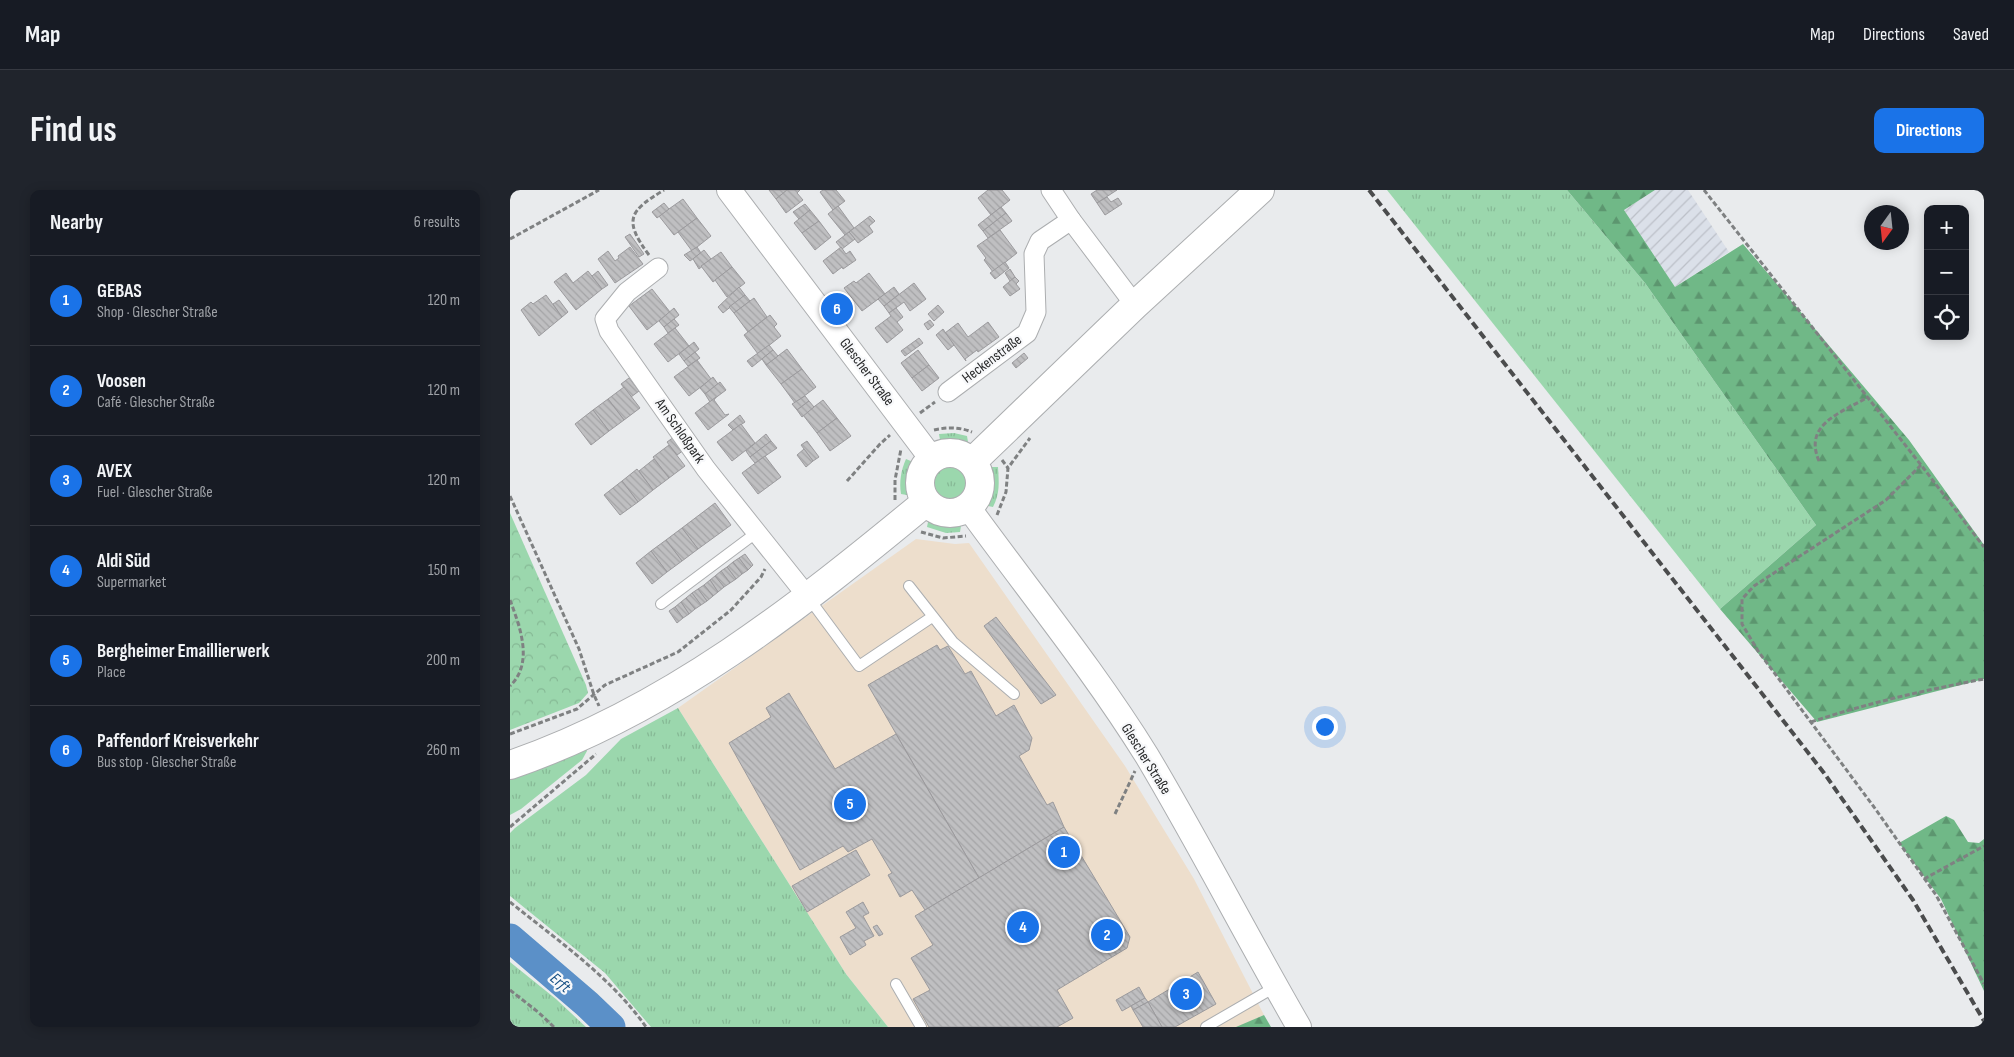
<!DOCTYPE html>
<meta charset="utf-8">
<style>
body{margin:0;font-family:"Sofia Sans Condensed",sans-serif;background:#20242c;color:#f1f3f6}
.controls{position:absolute;right:15px;top:15px;display:grid;overflow:hidden;border-radius:10px;box-shadow:0 2px 12px #0003}
.controls button{width:45px;height:45px;display:grid;place-items:center;padding:0;border:0;border-bottom:1px solid #363941;background:#171b24;color:#f1f3f6;font:25px sans-serif}
.compass{position:absolute;left:1354px;top:15px;width:45px;height:45px;border-radius:50%;background:#171b24;box-shadow:0 2px 12px #0003;rotate:195deg}
.you{position:absolute;left:814px;top:536px;width:18px;height:18px;margin:-12px;border:4px solid #fff;border-radius:50%;background:#1a73e8;box-shadow:0 0 0 8px #1a73e833}
.badge{display:grid;place-items:center;width:32px;height:32px;border-radius:50%;background:#1a73e8;color:#fff;font-size:16px;font-weight:700}
.pin{position:absolute;translate:-50% -50%;border:2px solid #fff;box-shadow:0 1px 5px #0006}
.list{margin:0;padding:0;list-style:none}
h2{display:flex;justify-content:space-between;align-items:center;height:65px;margin:0;padding:0 20px;font-size:21px}
h2 small{font-size:16px;font-weight:400;color:#9ea1a6}
.list li{display:grid;grid-template-columns:32px 1fr auto;gap:15px;align-items:center;box-sizing:border-box;height:90px;padding:0 20px;border-top:1px solid #363941}
.list b{display:block;font-size:19px;white-space:nowrap}
.list p{margin:0;font-size:16px;white-space:nowrap;color:#9ea1a6}
.list em{font-size:16px;font-style:normal;color:#9ea1a6}
.icon{flex:none;width:28px;height:28px;fill:none;stroke:currentColor;stroke-width:2;stroke-linecap:round;stroke-linejoin:round}
.map{position:relative;flex:none;width:1474px;height:837px;overflow:hidden;border-radius:10px}
header{display:flex;align-items:center;gap:30px;box-sizing:border-box;height:70px;padding:0 25px;background:#171b24;border-bottom:1px solid #363941}
header strong{font-size:24px}
nav{display:flex;gap:28px;margin-inline-start:auto;font-size:18px}
.intro{display:flex;align-items:center;justify-content:space-between;box-sizing:border-box;height:120px;padding:0 30px}
h1{margin:0;font-size:35px}
.button{padding:12px 22px;border-radius:10px;background:#1a73e8;color:#fff;font-size:18px;font-weight:700}
main{display:flex;gap:30px;padding:0 30px}
aside{flex:1;background:#171b24;border-radius:10px;box-shadow:0 2px 12px #0003}
.map>svg:first-child{display:block}
</style>
<header>
<strong>Map</strong>
<nav><a>Map</a><a>Directions</a><a>Saved</a></nav>
</header>
<div class="intro"><h1>Find us</h1><a class="button">Directions</a></div>
<main>
<aside>
<h2>Nearby<small>6 results</small></h2>
<ul class="list">
<li><span class="badge">1</span><div><b>GEBAS</b><p>Shop · Glescher Straße</p></div><em>120 m</em></li>
<li><span class="badge">2</span><div><b>Voosen</b><p>Café · Glescher Straße</p></div><em>120 m</em></li>
<li><span class="badge">3</span><div><b>AVEX</b><p>Fuel · Glescher Straße</p></div><em>120 m</em></li>
<li><span class="badge">4</span><div><b>Aldi Süd</b><p>Supermarket</p></div><em>150 m</em></li>
<li><span class="badge">5</span><div><b>Bergheimer Emaillierwerk</b><p>Place</p></div><em>200 m</em></li>
<li><span class="badge">6</span><div><b>Paffendorf Kreisverkehr</b><p>Bus stop · Glescher Straße</p></div><em>260 m</em></li>
</ul>
</aside>
<div class="map">
<svg width="1474" height="837" viewBox="0 0 1474 837">
<defs>
<pattern id="industrial-furrows" width="10" height="10" patternUnits="userSpaceOnUse" patternTransform="scale(1.25)"><rect width="10" height="10" fill="#dbe0e9"/><path d="M-1 1l2-2M0 10L10 0M9 11l2-2" fill="none" stroke="#bcc0c8"/></pattern>
<pattern id="grass-tufts" width="24" height="20" patternUnits="userSpaceOnUse" patternTransform="scale(1.25)"><rect width="24" height="20" fill="#9bd7ad"/><path d="M3 7l-1-3M5 7V3M7 7l1-3M15 17l-1-3M17 17v-4M19 17l1-3" fill="none" stroke="#86b995"/></pattern>
<pattern id="forest-firs" width="22" height="20" patternUnits="userSpaceOnUse" patternTransform="scale(1.25)"><rect width="22" height="20" fill="#70b887"/><path d="M5 1l3.5 6h-7zM16 11l3.5 6h-7z" fill="#5c966f"/></pattern>
<pattern id="park-crowns" width="20" height="18" patternUnits="userSpaceOnUse" patternTransform="scale(1.25)"><rect width="20" height="18" fill="#9bd7ad"/><path d="M2 6a3 3 0 1 1 6 0M12 15a3 3 0 1 1 6 0" fill="none" stroke="#86b995"/></pattern>
<pattern id="building-back-hatch" width="6" height="6" patternUnits="userSpaceOnUse" patternTransform="scale(1.25)"><rect width="6" height="6" fill="#bfbfc1"/><path d="M-1 5l2 2M0 0l6 6M5-1l2 2" fill="none" stroke="#a4a4a6"/></pattern>
</defs>
<rect width="100%" height="100%" fill="#e9ebed"/>
<path fill="#eddecc" d="M406,349L445,354L459,353L615,576L684,689L754,825L728,837H378L336,784L168,518Z"/>
<path fill="url(#industrial-furrows)" d="M1145,0H1178L1219,62L1165,97L1114,20Z"/>
<g fill="url(#grass-tufts)">
<path d="M877,0H1057L1135,93L1306,335L1210,419Z"/>
<path d="M444,243L457,246L458,252L448,254L430,250L429,244Z"/>
<path d="M396,269L403,272L400,296L397,305L391,304C389,292 391,280 396,269Z"/>
<circle cx="439" cy="293" r="21"/>
<path d="M482,277H488C489,293 490,303 483,317L478,316C476,306 480,303 480,294C481,287 479,284 482,277Z"/>
<path d="M426,330L451,336L450,342L436,343L417,337L418,332Z"/>
<path d="M168,518L336,784L378,837H141L95,783L0,706V643L5,638L76,585L111,549Z"/>
<path d="M76,557L77,561L72,570L11,619L0,625V581Z"/>
<path d="M0,772L46,809L76,837H0Z"/>
</g>
<g fill="url(#forest-firs)">
<path d="M1057,0H1145L1114,20L1165,97L1233,54L1399,250L1474,355V489L1307,532L1210,419L1306,335L1135,93Z"/>
<path d="M1436,626L1444,630L1458,652L1469,653L1474,649V801L1431,709L1389,653Z"/>
<path d="M754,825L761,837H726Z"/>
</g>
<path fill="url(#park-crowns)" d="M0,323L76,495L78,503L69,513L0,540Z"/>
<g fill="none" stroke-linecap="round" stroke-linejoin="round">
<path stroke="#5b90c8" stroke-width="29" d="M0,748L77,814L101,837"/>
</g>
<g fill="url(#building-back-hatch)" stroke="#9b9a9d">
<path d="M259,0H277L266,9Z"/>
<path d="M277,0H290L287,3L293,10L276,23L266,9Z"/>
<path d="M313,0H326L335,11L323,20L310,2Z"/>
<path d="M478,0H492L500,10L481,25L468,8Z"/>
<path d="M587,0H607L587,13L581,4Z"/>
<path d="M597,7L601,12L608,8L612,14L595,25L587,13Z"/>
<path d="M173,9L187,28L164,45L149,26Z"/>
<path d="M154,13L159,19L147,28L142,22Z"/>
<path d="M295,14L300,20L289,29L283,22Z"/>
<path d="M328,16L344,38L335,45L318,24Z"/>
<path d="M491,17L496,23L473,41L468,35Z"/>
<path d="M300,20L309,31L292,43L284,33Z"/>
<path d="M496,23L502,31L478,48L473,41Z"/>
<path d="M360,26L365,31L359,36L363,42L348,53L339,42Z"/>
<path d="M187,28L201,46L182,61L168,42Z"/>
<path d="M309,31L321,47L305,60L292,43Z"/>
<path d="M490,40L507,63L483,82L474,70L476,68L467,56Z"/>
<path d="M339,42L345,49L332,59L326,52Z"/>
<path d="M120,44L134,64L129,67L115,47Z"/>
<path d="M120,57L133,74L105,93L88,69L98,61L105,71L109,68L108,66Z"/>
<path d="M187,57L191,63L180,71L174,65Z"/>
<path d="M331,57L336,64L340,61L346,70L333,79L332,77L323,84L313,71Z"/>
<path d="M194,60L201,69L189,79L183,69Z"/>
<path d="M211,62L222,77L203,92L191,76Z"/>
<path d="M495,72L499,78L485,89L480,83Z"/>
<path d="M222,77L235,93L217,107L205,90Z"/>
<path d="M500,79L505,87L500,91L495,83Z"/>
<path d="M78,81L92,99L66,120L44,92L56,83L63,93Z"/>
<path d="M88,81L98,95L92,99L82,86Z"/>
<path d="M359,83L375,104L352,121L334,98L344,91L346,93Z"/>
<path d="M505,87L509,91L506,94L510,99L500,106L493,97Z"/>
<path d="M404,93L416,109L400,121L394,112L379,123L374,116Z"/>
<path d="M229,97L235,105L213,123L208,117Z"/>
<path d="M384,97L389,104L374,116L368,109Z"/>
<path d="M142,99L160,122L137,140L119,116Z"/>
<path d="M36,105L52,127L29,146L11,120L21,112L23,114Z"/>
<path d="M235,105L240,111L224,123L219,117Z"/>
<path d="M244,108L257,127L238,142L224,123Z"/>
<path d="M49,110L58,122L52,127L43,114Z"/>
<path d="M428,115L434,122L424,131L418,124Z"/>
<path d="M164,118L169,125L154,137L149,131Z"/>
<path d="M386,118L393,127L387,132L393,140L377,153L365,138L381,126L379,123Z"/>
<path d="M260,125L267,134L264,137L271,146L248,164L234,145Z"/>
<path d="M164,129L169,135L158,143L154,137Z"/>
<path d="M420,130L424,135L418,140L414,134Z"/>
<path d="M478,132L489,147L468,162L467,160L455,169L456,171L435,143L448,133L458,147Z"/>
<path d="M165,138L179,156L158,172L144,154Z"/>
<path d="M433,139L444,155L438,160L426,145Z"/>
<path d="M409,148L413,153L395,166L391,161Z"/>
<path d="M184,152L189,159L174,171L169,164Z"/>
<path d="M259,155L263,160L242,177L237,171Z"/>
<path d="M277,159L292,179L271,194L256,175Z"/>
<path d="M263,160L268,166L256,175L252,169Z"/>
<path d="M408,160L419,175L402,188L391,173Z"/>
<path d="M185,162L190,168L178,176L174,171Z"/>
<path d="M514,163L518,168L506,178L502,173Z"/>
<path d="M187,170L201,189L179,206L164,187Z"/>
<path d="M419,175L429,188L412,201L402,188Z"/>
<path d="M292,179L306,197L285,213L271,194Z"/>
<path d="M203,187L208,194L195,204L190,198Z"/>
<path d="M119,188L129,201L121,207L111,194Z"/>
<path d="M210,192L216,200L200,212L195,204Z"/>
<path d="M114,197L130,218L114,230L98,209Z"/>
<path d="M295,206L299,211L287,220L282,214Z"/>
<path d="M206,207L204,210L215,225L219,224L198,240L185,223Z"/>
<path d="M98,209L114,230L99,241L83,220Z"/>
<path d="M313,210L327,228L307,243L293,225Z"/>
<path d="M299,211L304,217L292,227L287,220Z"/>
<path d="M83,220L99,241L81,255L65,234Z"/>
<path d="M230,225L235,232L223,240L218,235Z"/>
<path d="M327,228L341,246L320,261L307,243Z"/>
<path d="M231,234L245,253L222,271L207,252Z"/>
<path d="M256,244L261,251L240,267L236,261Z"/>
<path d="M164,247L174,260L167,265L157,252Z"/>
<path d="M261,251L267,258L245,273L240,267Z"/>
<path d="M297,251L309,267L303,271L291,255Z"/>
<path d="M159,255L175,276L159,288L143,267Z"/>
<path d="M294,259L303,271L296,277L287,265Z"/>
<path d="M255,266L271,287L248,304L232,283Z"/>
<path d="M144,269L159,288L143,300L129,281Z"/>
<path d="M127,279L143,300L128,312L112,291Z"/>
<path d="M112,291L128,312L110,325L94,305Z"/>
<path d="M205,313L221,335L188,359L172,338Z"/>
<path d="M172,338L188,359L172,371L156,350Z"/>
<path d="M156,350L172,371L157,382L141,361Z"/>
<path d="M141,361L157,382L142,394L126,373Z"/>
<path d="M235,364L243,375L238,380L229,368Z"/>
<path d="M229,368L238,380L232,384L223,372Z"/>
<path d="M223,372L232,384L226,389L217,377Z"/>
<path d="M217,377L226,389L220,393L211,381Z"/>
<path d="M211,381L220,393L214,397L205,386Z"/>
<path d="M205,386L214,397L208,402L200,390Z"/>
<path d="M200,390L208,402L203,406L194,395Z"/>
<path d="M194,395L203,406L197,411L188,399Z"/>
<path d="M188,399L197,411L191,415L182,403Z"/>
<path d="M182,403L191,415L185,419L176,408Z"/>
<path d="M176,408L185,419L179,424L171,412Z"/>
<path d="M171,412L179,424L173,428L165,417Z"/>
<path d="M165,417L173,428L167,433L159,421Z"/>
<path d="M486,427L546,505L531,514L474,436Z"/>
<path d="M427,455L430,460L438,456L455,484L461,481L486,526L504,515L522,548L519,560L509,566L537,615L543,612L554,637L469,688L358,495Z"/>
<path d="M279,503L325,579L386,544L469,688L415,720L402,700L390,707L378,685L382,683L362,649L338,662L333,656L290,680L219,553L261,527L256,518Z"/>
<path d="M554,637L620,747L617,758L547,800L563,828L547,837H419L403,809L420,800L401,768L423,755L405,726Z"/>
<path d="M346,660L360,685L297,722L282,696Z"/>
<path d="M353,712L359,723L353,726L364,746L354,751L356,755L340,765L330,747L346,738L336,722Z"/>
<path d="M367,735L373,744L369,746L363,737Z"/>
<path d="M688,782L706,814L665,837H652L638,812Z"/>
<path d="M629,797L635,808L612,821L606,810Z"/>
<path d="M635,808L638,812L623,820L621,816Z"/>
<path d="M638,812L652,837H633L623,820Z"/>
</g>
<g fill="none" stroke-linecap="round" stroke-linejoin="round">
<g stroke="#acaeb0" stroke-width="12">
<g id="service">
<path d="M399,396L443,452L504,504"/>
<path d="M298,407L349,476L422,427"/>
<path d="M151,414L246,343"/>
<path d="M386,794L411,837"/>
<path d="M696,837L765,797"/>
</g>
</g>
<g stroke="#acaeb0" stroke-width="21">
<g id="minor">
<path d="M541,0L561,30L625,115"/>
<path d="M148,78L117,102L95,129L99,141L196,279L298,407"/>
<path d="M438,202L517,143L526,122L524,64L530,51L561,30"/>
</g>
</g>
<g stroke="#acaeb0" stroke-width="26">
<g id="tertiary">
<path d="M219,0L422,269"/>
<path d="M458,317C518,400 583,479 637,566C690,655 737,747 789,837"/>
</g>
</g>
<g stroke="#acaeb0" stroke-width="30">
<g id="secondary">
<circle cx="440" cy="293" r="30"/>
<path d="M462,272L625,115L750,0"/>
<path d="M0,575C158,521 289,417 416,312"/>
</g>
</g>
<g stroke="#7f8182" stroke-width="3" stroke-dasharray="5 2.5" stroke-linecap="butt">
<path d="M1194,0L1411,275L1474,357"/>
<path d="M0,49L89,0"/>
<path d="M139,65C113,30 119,21 154,0"/>
<path d="M410,223L425,212"/>
<path d="M424,240C437,237 450,237 462,242"/>
<path d="M492,270L498,278"/>
<path d="M1309,271C1293,234 1331,223 1358,207"/>
<path d="M1411,275L1376,310L1244,396L1232,409V434L1248,461L1364,617L1426,705L1474,794"/>
<path d="M337,291L370,254L380,245"/>
<path d="M0,306L69,459L84,505L89,516"/>
<path d="M385,310V290L391,259"/>
<path d="M487,325L496,302L498,278L520,248"/>
<path d="M411,342L433,348L456,346"/>
<path d="M0,410C10,437 24,473 0,496"/>
<path d="M1301,532C1358,513 1415,500 1474,489"/>
<path d="M0,544L67,519L95,495L168,462L221,420L251,387L255,379"/>
<path d="M605,624L625,581"/>
<path d="M0,637L86,564"/>
<path d="M1414,689L1474,656"/>
<path d="M0,712C47,750 101,787 136,837"/>
<path d="M0,800L28,822L44,837"/>
</g>
<use href="#service" stroke="#fff" stroke-width="10"/>
<use href="#minor" stroke="#fff" stroke-width="19"/>
<use href="#tertiary" stroke="#fff" stroke-width="24"/>
<use href="#secondary" stroke="#fff" stroke-width="28"/>
<path stroke="#4b4c4d" stroke-width="4" stroke-dasharray="8 4" stroke-linecap="butt" d="M859,0L1314,583L1403,710L1474,831"/>
</g>
<g text-anchor="middle" dominant-baseline="central" stroke-width="4.5" stroke-linejoin="round" paint-order="stroke">
<g font-size="15" fill="#28292a" stroke="#f7f8fa">
<text transform="translate(482 169) rotate(-37)">Heckenstraße</text>
<text transform="translate(357 182) rotate(53)">Glescher Straße</text>
<text transform="translate(170 241) rotate(55)">Am Schloßpark</text>
<text transform="translate(636 569) rotate(58)">Glescher Straße</text>
</g>
<g font-size="16" font-style="italic" fill="#134d82" stroke="#f7f8fa">
<text transform="translate(50 793) rotate(41)">Erft</text>
</g>
</g>
</svg>
<div class="controls">
<button>+</button>
<button>−</button>
<button><svg class="icon" aria-label="locate" viewBox="0 0 24 24"><circle cx="12" cy="12" r="6"/><path d="M12 2v4M12 18v4M2 12h4M18 12h4"/></svg></button>
</div>
<svg class="compass" viewBox="-18 -18 36 36"><path d="M0-13l5 13h-10z" fill="#e53935"/><path d="M0 13l5-13h-10z" fill="#9ea1a6"/></svg>
<div class="you"></div>
<div class="pin badge" style="left:554px;top:662px">1</div>
<div class="pin badge" style="left:597px;top:745px">2</div>
<div class="pin badge" style="left:676px;top:804px">3</div>
<div class="pin badge" style="left:513px;top:737px">4</div>
<div class="pin badge" style="left:340px;top:614px">5</div>
<div class="pin badge" style="left:327px;top:119px">6</div>
</div>
</main>
